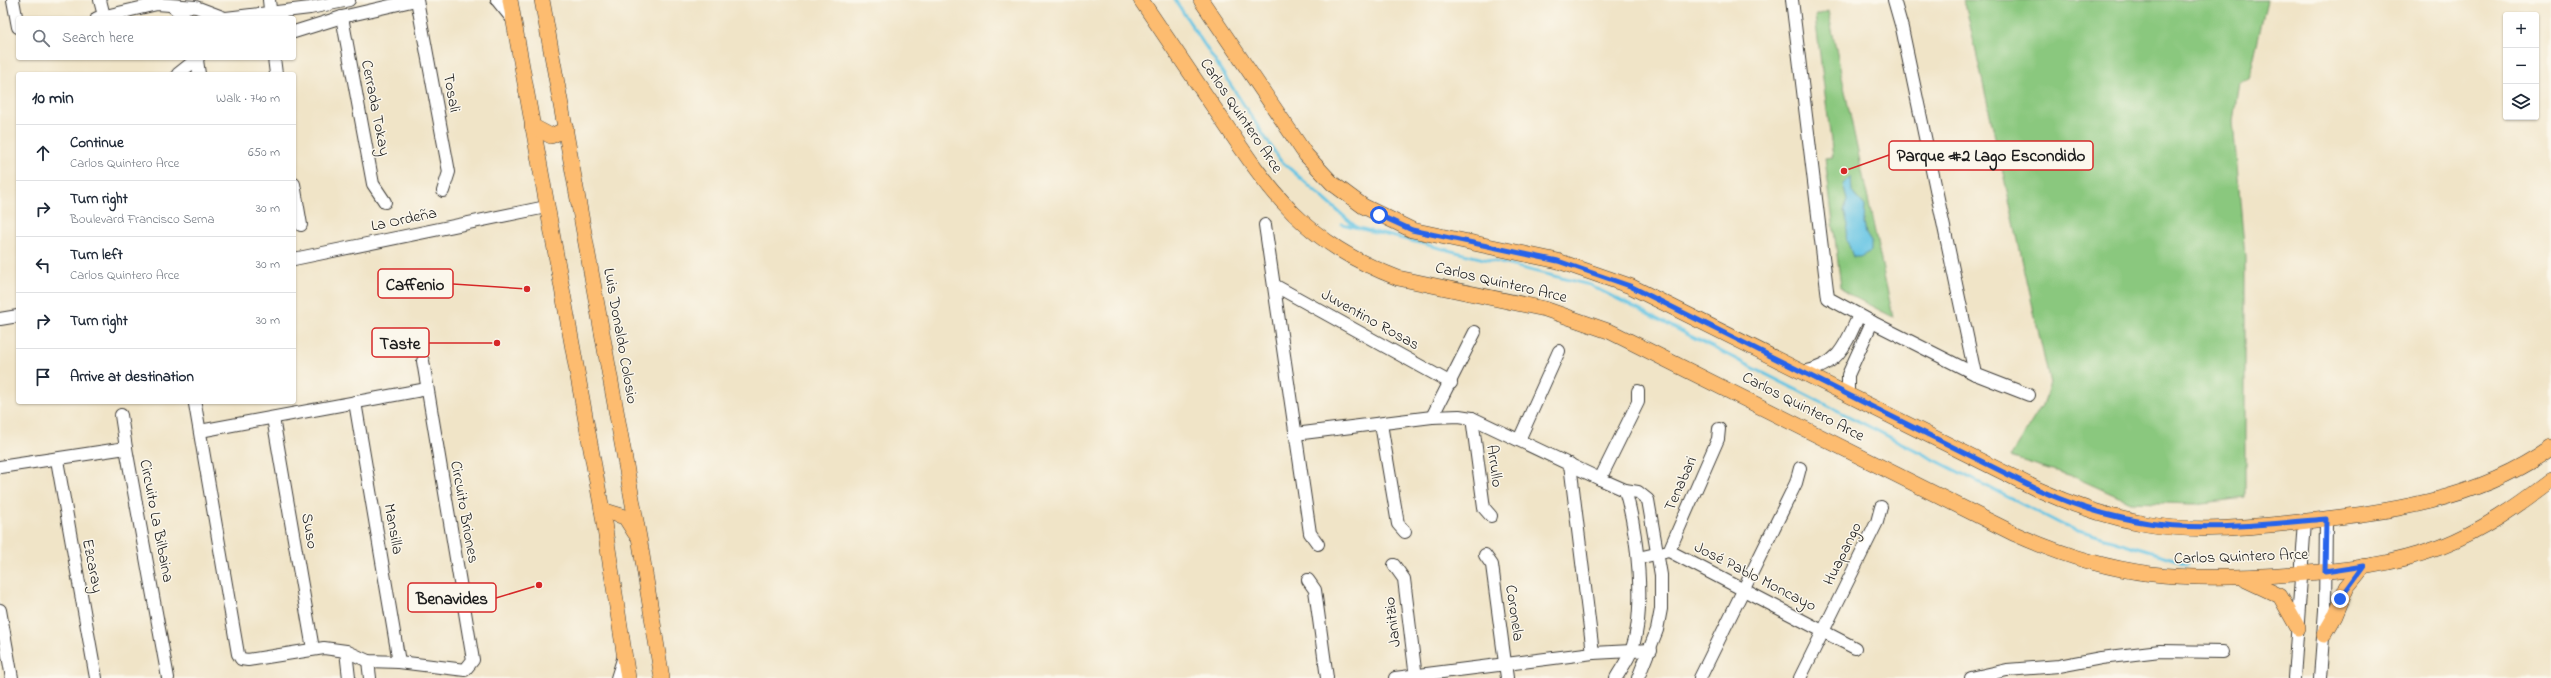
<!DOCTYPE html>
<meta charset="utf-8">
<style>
body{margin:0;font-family:"Indie Flower",sans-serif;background:#f6f6f7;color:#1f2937}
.controls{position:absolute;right:12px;top:12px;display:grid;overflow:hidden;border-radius:4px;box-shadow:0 1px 3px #0004}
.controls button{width:36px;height:36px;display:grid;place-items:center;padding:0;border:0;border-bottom:1px solid #e0e1e3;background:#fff;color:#1f2937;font:20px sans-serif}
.stop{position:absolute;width:12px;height:12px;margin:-9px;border:3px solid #2563eb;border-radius:50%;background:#fff}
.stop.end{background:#2563eb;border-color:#fff;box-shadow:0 1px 4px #0008}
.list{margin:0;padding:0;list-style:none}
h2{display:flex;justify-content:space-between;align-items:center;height:52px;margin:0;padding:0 16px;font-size:17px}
h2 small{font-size:13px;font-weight:400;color:#747a83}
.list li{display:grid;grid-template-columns:26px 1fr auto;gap:12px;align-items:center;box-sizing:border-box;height:56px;padding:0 16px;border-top:1px solid #e0e1e3}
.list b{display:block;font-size:15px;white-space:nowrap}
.list p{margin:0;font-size:13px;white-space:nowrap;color:#747a83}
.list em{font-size:13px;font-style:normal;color:#747a83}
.icon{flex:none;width:22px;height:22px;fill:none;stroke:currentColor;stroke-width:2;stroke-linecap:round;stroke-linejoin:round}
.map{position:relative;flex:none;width:2551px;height:678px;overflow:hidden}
.search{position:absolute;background:#fff;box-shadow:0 1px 3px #0004;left:16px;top:16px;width:280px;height:44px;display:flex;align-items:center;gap:10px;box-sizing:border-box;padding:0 14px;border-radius:4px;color:#747a83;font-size:15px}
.panel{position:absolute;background:#fff;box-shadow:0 1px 3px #0004;left:16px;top:72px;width:280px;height:332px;border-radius:4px}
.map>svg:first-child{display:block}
</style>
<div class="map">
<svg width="2551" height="678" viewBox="0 0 2551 678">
<rect width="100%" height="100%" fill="#fbf7ec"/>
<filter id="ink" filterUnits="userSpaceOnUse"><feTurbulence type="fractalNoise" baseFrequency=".025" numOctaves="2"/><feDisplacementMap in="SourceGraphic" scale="8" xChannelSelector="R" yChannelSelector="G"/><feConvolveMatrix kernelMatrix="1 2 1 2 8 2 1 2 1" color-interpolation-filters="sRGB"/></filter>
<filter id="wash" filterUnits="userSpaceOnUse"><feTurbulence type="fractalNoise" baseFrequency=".012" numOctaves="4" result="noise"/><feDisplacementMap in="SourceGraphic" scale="16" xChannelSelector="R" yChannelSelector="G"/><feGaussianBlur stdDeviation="0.9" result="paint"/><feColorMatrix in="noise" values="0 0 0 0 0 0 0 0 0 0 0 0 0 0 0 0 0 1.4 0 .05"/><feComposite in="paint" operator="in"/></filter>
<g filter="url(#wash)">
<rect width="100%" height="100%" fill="#f0e4c7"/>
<g fill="#8ac87e" stroke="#53724d">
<path d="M1963,0H2267L2249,79L2239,82L2233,121L2245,257V498L2193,504L2130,502L2072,476L2010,457L2042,405L2050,384L1966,7Z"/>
<path d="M1828,11L1893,317L1846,293L1841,287L1825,158L1833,157L1815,16Z"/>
</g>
<path fill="#66c5e4" stroke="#417080" d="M1851,177L1852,192L1865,206L1864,223L1866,234L1871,242V251L1860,257H1853L1846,237L1848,225L1844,211L1847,200L1843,184Z"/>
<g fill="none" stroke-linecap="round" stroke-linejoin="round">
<g stroke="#66c5e4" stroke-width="3">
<path d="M1175,0L1280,160L1356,227"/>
<path d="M1342,224L1590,285L2065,526L2188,563"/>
</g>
</g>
</g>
<g filter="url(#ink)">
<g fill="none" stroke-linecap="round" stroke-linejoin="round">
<g stroke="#3c3a36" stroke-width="14">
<g id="minor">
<path d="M13,0L18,27"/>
<path d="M100,0L104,16"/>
<path d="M269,0L271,18"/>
<path d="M417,0L449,172L443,191"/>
<path d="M497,0L514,21"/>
<path d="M1792,0L1828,298L1872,322L1975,374L2029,395"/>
<path d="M1894,0L1902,28L1975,374"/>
<path d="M172,6L186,18"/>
<path d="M342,17L373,184L385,202"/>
<path d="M97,18L157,4L196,7L225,18"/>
<path d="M226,18L310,8L349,0"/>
<path d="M294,32L342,17L416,0"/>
<path d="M274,58L276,74"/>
<path d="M197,60L199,74"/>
<path d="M178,74L198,58"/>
<path d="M294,184L301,225"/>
<path d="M1265,225L1310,533L1318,544"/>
<path d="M294,259L546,207"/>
<path d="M1274,285L1451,383"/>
<path d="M0,319L18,316"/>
<path d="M1803,372C1839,365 1845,346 1859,315"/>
<path d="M1848,394V375L1872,322"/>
<path d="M355,402L399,662"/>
<path d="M195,404L238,654L241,659L248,660L324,648L346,651L368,661L399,662L465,670L473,660L423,361"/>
<path d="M121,415L126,448"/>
<path d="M1432,417L1475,332"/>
<path d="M273,418L313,649"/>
<path d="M1472,418L1484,508L1491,516"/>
<path d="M1381,424L1398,524L1405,532"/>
<path d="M200,431L427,389"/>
<path d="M1295,434L1432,417L1459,416L1472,418L1600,479L1625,490L1638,492L1648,500L1661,575V609L1657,630L1638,678"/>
<path d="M1519,440L1559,351"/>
<path d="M57,460L96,678"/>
<path d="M1570,464L1593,653"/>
<path d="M0,467L126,448L168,678"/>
<path d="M1600,479L1638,402V391"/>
<path d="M1669,551L1718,439L1719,429"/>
<path d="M1485,555L1492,565L1507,678"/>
<path d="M1638,558L1669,551L1855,648"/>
<path d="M1394,565L1404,579L1416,678"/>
<path d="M1308,580L1315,590L1327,678"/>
<path d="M0,610L12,678"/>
<path d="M346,651L349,678"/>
<path d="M368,661L370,678"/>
<path d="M617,678L624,656"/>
<path d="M1395,678L1593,653L1651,650"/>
<path d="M1616,678C1621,669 1628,660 1631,651C1647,610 1637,531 1625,490"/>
<path d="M1700,678L1796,483L1800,468"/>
<path d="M1800,678L1877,522L1881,507"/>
<path d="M1971,678L2007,670L2059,666L2101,658L2160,651L2223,652"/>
<path d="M2294,678L2305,521"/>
<path d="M2320,678L2325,610L2326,519"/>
</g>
</g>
<g stroke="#3c3a36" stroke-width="16">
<g id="major">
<path d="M510,0L602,510L628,678"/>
<path d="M542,0L640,543L662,678"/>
<path d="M1141,0C1167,38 1193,77 1219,115C1273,196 1304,242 1398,278L1545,309L1611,332L2015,534C2115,579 2185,582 2293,574C2343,571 2393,565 2441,547C2482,531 2516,507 2551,480"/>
<path d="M1201,0L1306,155L1332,183L1363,206L1412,230L1558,261L1630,286L2037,489C2072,505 2107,517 2146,524C2196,533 2249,527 2299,522C2387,512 2477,501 2551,448"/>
<path d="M532,126L551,136L566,129"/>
<path d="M602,510L625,517L635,533"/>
<path d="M2246,580L2280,596L2298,628"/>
<path d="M2324,635L2335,616L2347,587L2364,566"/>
</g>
</g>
<use href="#minor" stroke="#fff" stroke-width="12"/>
<use href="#major" stroke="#fdbc6f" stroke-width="15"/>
</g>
</g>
<g fill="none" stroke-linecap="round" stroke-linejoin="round" filter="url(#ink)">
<path stroke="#2563eb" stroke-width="5" d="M1379,215L1412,230L1558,261L1630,286L2037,489C2144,538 2213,529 2326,519L2325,572L2364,566L2340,599"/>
</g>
<g text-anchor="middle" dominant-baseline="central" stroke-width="3" stroke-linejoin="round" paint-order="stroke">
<g font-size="16" fill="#1c1c1c" stroke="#fbf7ec">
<text transform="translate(451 93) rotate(80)">Tosali</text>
<text transform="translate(375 108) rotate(79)">Cerrada Tokay</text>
<text transform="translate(1241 116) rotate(56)">Carlos Quintero Arce</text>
<text transform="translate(404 220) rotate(-12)">La Ordeña</text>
<text transform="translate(1501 283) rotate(13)">Carlos Quintero Arce</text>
<text transform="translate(1370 320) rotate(29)">Juventino Rosas</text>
<text transform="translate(620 336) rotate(80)">Luis Donaldo Colosio</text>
<text transform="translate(1803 407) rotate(27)">Carlos Quintero Arce</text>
<text transform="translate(1494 466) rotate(82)">Arrullo</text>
<text transform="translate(1681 484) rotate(-66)">Tenabari</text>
<text transform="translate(464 512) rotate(80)">Circuito Briones</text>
<text transform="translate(156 521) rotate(79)">Circuito La Bilbaina</text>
<text transform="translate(393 529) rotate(80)">Mansilla</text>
<text transform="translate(309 531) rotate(80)">Suso</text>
<text transform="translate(1843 554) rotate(-64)">Huapango</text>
<text transform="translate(2241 557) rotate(-2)">Carlos Quintero Arce</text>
<text transform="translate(92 566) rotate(79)">Ezcaray</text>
<text transform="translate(1755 577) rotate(27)">José Pablo Moncayo</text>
<text transform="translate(1514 613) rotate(82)">Coronela</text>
<text transform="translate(1393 622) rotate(-97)">Janitzio</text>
</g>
</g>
<path fill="none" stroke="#d62828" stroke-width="1.5" d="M1844 171L1889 155M527 289L453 284M497 343L429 343M539 585L496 598"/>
<g fill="#d62828" stroke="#fbf7ec" stroke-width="1.5">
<circle cx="1844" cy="171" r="4"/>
<circle cx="527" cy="289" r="4"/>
<circle cx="497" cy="343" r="4"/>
<circle cx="539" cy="585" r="4"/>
</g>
<g fill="#fbf7ec" stroke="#d62828" stroke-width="1.5">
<rect x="1889" y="141" width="204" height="29" rx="4"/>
<rect x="378" y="269" width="75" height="29" rx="4"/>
<rect x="372" y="328" width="57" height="29" rx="4"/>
<rect x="408" y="583" width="88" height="29" rx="4"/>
</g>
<g font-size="17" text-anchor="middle" font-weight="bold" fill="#1c1c1c">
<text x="1991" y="161">Parque #2 Lago Escondido</text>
<text x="415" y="290">Caffenio</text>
<text x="400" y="349">Taste</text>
<text x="452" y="604">Benavides</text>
</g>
</svg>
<div class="controls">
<button>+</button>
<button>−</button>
<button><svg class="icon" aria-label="layers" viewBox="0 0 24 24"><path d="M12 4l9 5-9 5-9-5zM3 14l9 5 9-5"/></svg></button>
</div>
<div class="stop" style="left:1379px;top:215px"></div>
<div class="stop end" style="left:2340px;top:599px"></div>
<div class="search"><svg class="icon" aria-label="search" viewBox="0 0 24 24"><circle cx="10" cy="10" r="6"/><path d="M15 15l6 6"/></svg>Search here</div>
<section class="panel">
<h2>10 min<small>Walk · 740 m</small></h2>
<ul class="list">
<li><svg class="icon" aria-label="ahead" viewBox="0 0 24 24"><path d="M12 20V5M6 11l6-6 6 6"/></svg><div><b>Continue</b><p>Carlos Quintero Arce</p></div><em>650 m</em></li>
<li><svg class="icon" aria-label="right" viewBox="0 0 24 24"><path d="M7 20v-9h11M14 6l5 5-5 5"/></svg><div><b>Turn right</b><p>Boulevard Francisco Serna</p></div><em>30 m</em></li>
<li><svg class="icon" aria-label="left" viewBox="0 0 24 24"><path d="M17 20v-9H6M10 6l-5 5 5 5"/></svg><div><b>Turn left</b><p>Carlos Quintero Arce</p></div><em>30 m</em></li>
<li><svg class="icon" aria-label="right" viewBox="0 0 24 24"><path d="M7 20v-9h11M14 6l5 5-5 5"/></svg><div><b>Turn right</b></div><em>30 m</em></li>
<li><svg class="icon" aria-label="arrive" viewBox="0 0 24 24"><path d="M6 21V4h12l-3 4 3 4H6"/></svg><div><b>Arrive at destination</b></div></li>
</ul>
</section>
</div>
